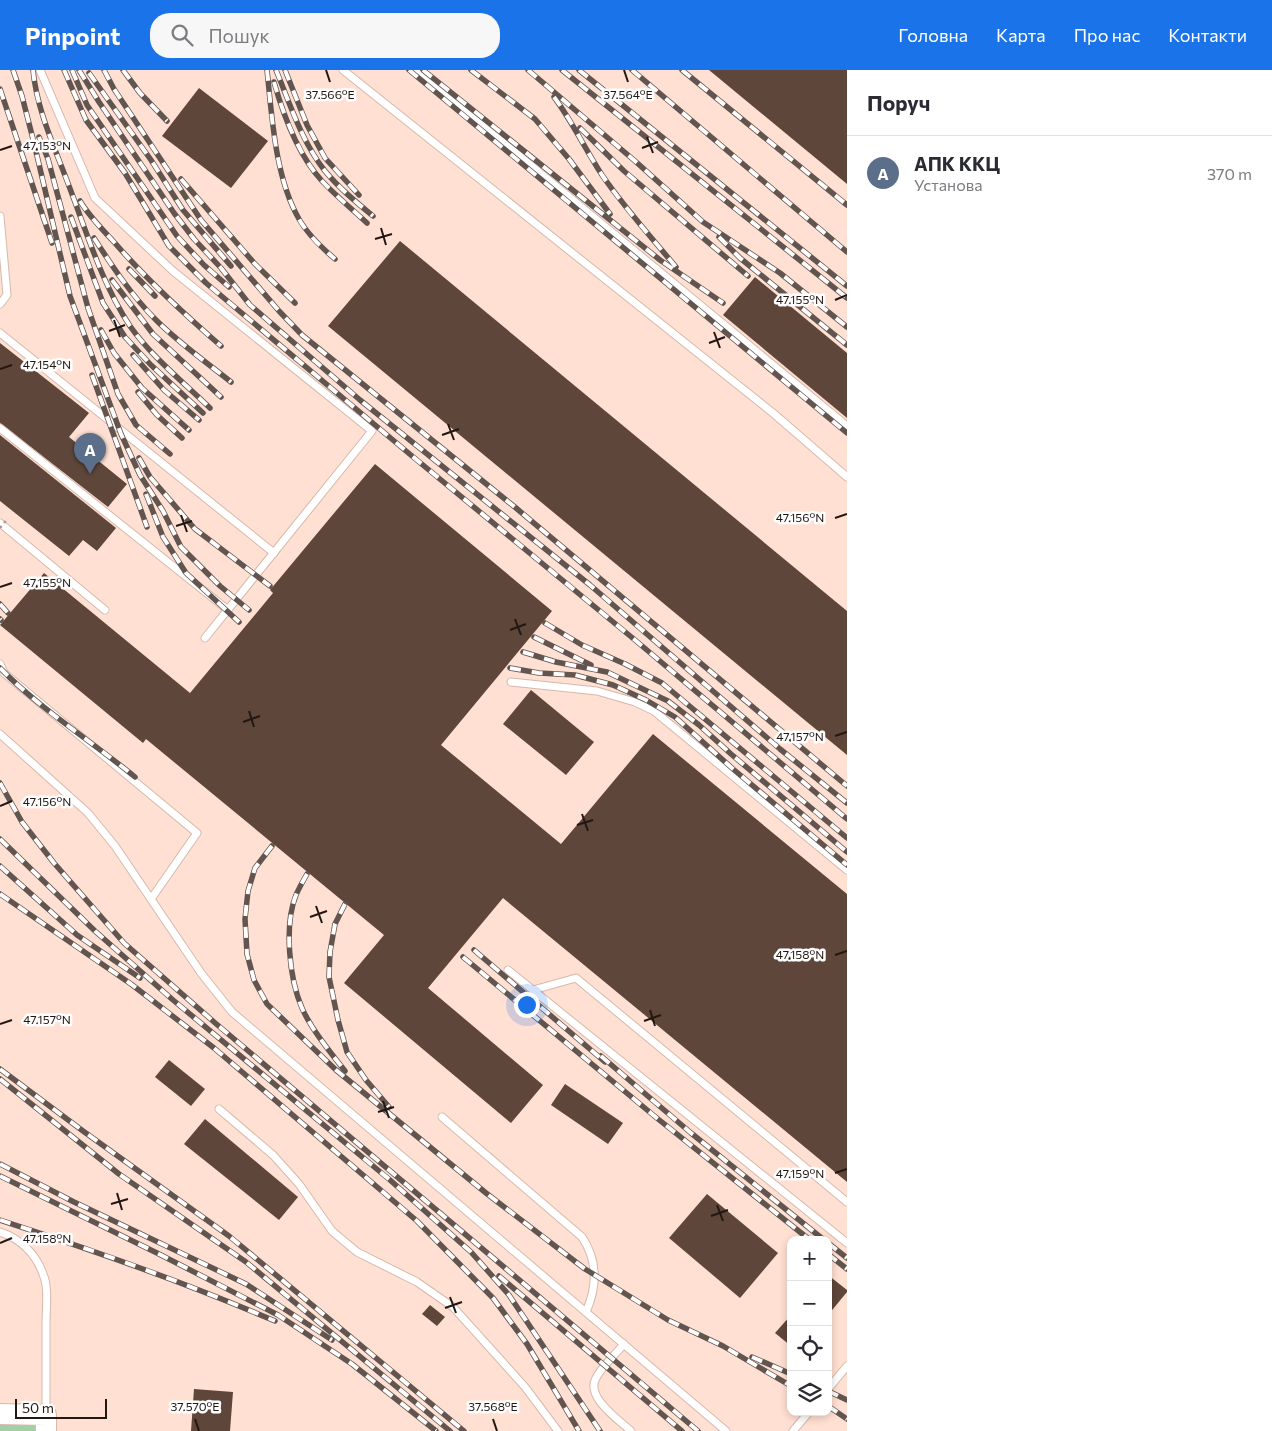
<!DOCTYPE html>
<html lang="uk">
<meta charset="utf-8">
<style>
body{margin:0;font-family:Commissioner,sans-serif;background:#f7f7f7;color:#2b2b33}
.controls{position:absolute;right:15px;bottom:15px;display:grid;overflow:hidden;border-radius:10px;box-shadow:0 2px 8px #0003}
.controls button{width:45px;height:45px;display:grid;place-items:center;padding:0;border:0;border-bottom:1px solid #e1e1e2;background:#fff;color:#2b2b33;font:25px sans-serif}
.scale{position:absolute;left:15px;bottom:12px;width:92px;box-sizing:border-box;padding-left:5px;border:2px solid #221712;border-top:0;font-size:14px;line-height:18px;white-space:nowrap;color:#221712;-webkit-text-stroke:4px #fefefe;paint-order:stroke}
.you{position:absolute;left:526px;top:934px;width:18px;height:18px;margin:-12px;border:4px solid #fff;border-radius:50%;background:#1a73e8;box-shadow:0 0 0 8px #1a73e833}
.badge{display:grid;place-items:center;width:32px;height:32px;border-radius:50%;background:#1a73e8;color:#fff;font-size:16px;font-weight:700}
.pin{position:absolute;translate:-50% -41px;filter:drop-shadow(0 1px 2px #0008)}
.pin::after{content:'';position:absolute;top:26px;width:18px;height:15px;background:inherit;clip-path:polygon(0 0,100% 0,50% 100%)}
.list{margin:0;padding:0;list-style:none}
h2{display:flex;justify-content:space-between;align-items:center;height:65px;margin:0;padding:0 20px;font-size:21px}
h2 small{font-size:16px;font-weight:400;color:#7c7c81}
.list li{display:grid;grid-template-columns:32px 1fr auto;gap:15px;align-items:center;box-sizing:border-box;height:75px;padding:0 20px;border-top:1px solid #e1e1e2}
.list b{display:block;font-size:19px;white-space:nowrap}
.list p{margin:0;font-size:16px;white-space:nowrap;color:#7c7c81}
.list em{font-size:16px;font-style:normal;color:#7c7c81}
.icon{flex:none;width:28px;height:28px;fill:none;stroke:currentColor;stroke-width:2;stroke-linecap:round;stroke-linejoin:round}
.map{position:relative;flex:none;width:847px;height:1361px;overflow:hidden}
header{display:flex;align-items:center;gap:30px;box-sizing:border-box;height:70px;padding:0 25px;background:#1a73e8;color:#fff}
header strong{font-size:24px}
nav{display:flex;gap:28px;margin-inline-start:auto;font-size:18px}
.search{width:350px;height:45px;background:#f7f7f7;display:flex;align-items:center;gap:12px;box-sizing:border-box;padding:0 18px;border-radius:20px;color:#7c7c81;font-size:19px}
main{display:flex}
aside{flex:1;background:#fff}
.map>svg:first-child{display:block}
</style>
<header>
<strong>Pinpoint</strong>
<div class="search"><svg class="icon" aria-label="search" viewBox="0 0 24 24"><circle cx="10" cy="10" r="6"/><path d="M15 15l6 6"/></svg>Пошук</div>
<nav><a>Головна</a><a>Карта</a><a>Про нас</a><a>Контакти</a></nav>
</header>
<main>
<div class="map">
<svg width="847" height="1361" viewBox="0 0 847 1361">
<rect width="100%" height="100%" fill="#ffece4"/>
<path fill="#ffe0d2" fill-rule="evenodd" d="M0,0H847V1361H51L0,1340ZM791,1170H828V1342H791Z"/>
<path fill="#a4cea3" d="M0,1340L51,1341V1361H0Z"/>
<g fill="#5f463b">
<path d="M709,0H847V114Z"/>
<path d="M199,18L268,71L231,118L162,66Z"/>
<path d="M400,171L847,541V685L328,256Z"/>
<path d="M755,207L847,283V348L723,245Z"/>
<path d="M0,273L89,343L69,367L127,414L108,437L0,353Z"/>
<path d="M0,365L116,458L97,481L83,470L69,486L0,431Z"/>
<path d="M375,394L552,541L441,675L561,774L653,664L847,824V1112L503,828L428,918L543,1015L511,1053L344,913L384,865L146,669L143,673L0,555L44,503L190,623L273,523L270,520Z"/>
<path d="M531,620L594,672L566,705L503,654Z"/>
<path d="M169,990L205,1019L191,1036L155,1007Z"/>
<path d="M565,1014L623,1053L608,1074L551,1035Z"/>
<path d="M205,1049L298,1127L279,1150L184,1074Z"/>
<path d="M707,1124L778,1183L740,1228L669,1168Z"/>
<path d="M828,1205L847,1220V1222L828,1245Z"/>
<path d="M430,1235L445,1247L437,1256L422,1244Z"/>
<path d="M791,1245V1276L775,1263Z"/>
<path d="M194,1319L233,1322L230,1361H191Z"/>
</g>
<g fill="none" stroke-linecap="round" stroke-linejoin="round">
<g stroke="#d6b9ab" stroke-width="9">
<g id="lane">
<path d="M40,0L95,128L173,201L372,361L205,568"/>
<path d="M343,0L773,343L847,407"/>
<path d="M415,0L847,356"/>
<path d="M0,146L7,225L0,234"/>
<path d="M0,263L274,483"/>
<path d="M0,358L228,540"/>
<path d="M0,453L105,540"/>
<path d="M0,594L4,603L197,763L151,829"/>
<path d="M511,612L597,621L635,632L654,641L847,800"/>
<path d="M0,664L88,743L115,776L201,903L232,942L726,1361"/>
<path d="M508,900L847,1173"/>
<path d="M533,920L576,908L847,1132"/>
<path d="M219,1039L273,1085L299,1114L332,1161L357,1182L417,1212L453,1237L525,1317L558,1361"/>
<path d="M442,1047L582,1167C598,1191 597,1217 586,1242"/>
<path d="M0,1162C20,1168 36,1184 43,1204C49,1218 46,1238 46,1254C46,1284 46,1313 46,1343"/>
<path d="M624,1274C615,1285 602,1296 596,1308C585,1327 619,1350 631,1361"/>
<path d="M828,1319L847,1296"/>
<path d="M793,1361L809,1342"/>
</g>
</g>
<g stroke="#d6b9ab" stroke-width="22">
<path id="secondary" d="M0,1344L46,1345V1361"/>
</g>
<use href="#lane" stroke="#fff" stroke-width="7"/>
<use href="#secondary" stroke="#fff" stroke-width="20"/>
<g stroke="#62554f" stroke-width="5.5">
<g id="rail">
<path d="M13,0L22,26L34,73L70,226L121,364L140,405L163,441L181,477L220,516L249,540"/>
<path d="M33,0C37,41 55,78 69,116C87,163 102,214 130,256C150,285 184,313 210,338"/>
<path d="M64,0L86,50L125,103L169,176L206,213L412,386L635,570L847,749"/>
<path d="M72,0L87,35L177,166L204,195L229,217"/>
<path d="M79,0L99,32L174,143L194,169L221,198L250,235L360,330L590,515L780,679L847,733"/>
<path d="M104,0L114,19L201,150L279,241L302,265L516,438L847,716"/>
<path d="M123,0L140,23L167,51"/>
<path d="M267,0C272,47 275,107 299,149C308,165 322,178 335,189"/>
<path d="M276,0C290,34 302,72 325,101C339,118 356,132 373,146"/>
<path d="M285,0L307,55L325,88L359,125"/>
<path d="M409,0L847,363"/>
<path d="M423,0L660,190L723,233"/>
<path d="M471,0L535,49L569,89L610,144"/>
<path d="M528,0L635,91L703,152L780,203L847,257"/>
<path d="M562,0L847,228"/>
<path d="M579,0L847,216"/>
<path d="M632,0L847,182"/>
<path d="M682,0L847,135"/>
<path d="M89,3L151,90L183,140L231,196"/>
<path d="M274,12C283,44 299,86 322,111C336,126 352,139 367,153"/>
<path d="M0,19L52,173"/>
<path d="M554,27C572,51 585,79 602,105C624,137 651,167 676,197"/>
<path d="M580,58L624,101L748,206"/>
<path d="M39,67L48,89L88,238L118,324L136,355L170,384"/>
<path d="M181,109L255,194L295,233"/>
<path d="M80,131C89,146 102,159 114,172C147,210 183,243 221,276"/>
<path d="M71,147L103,233L125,267L151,295L203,343"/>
<path d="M719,167L740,188L847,275"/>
<path d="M94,168C112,196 132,226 156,250C179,273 206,292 231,312"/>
<path d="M129,199L155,226"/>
<path d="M112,210L153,264L221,327"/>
<path d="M101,260L114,283L142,318L189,360"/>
<path d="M133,285L164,320L199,350"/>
<path d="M92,305L147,457"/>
<path d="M138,322L157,345L182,368"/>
<path d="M139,388L150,407L195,459L270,516"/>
<path d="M146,424L163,467L186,503L239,552"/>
<path d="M0,534L8,543"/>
<path d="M0,549L1,550"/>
<path d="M545,553L582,575L625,594L662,613L847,768"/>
<path d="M534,567L591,595"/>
<path d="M523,582L556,592L607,602L668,631L699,655L731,684L847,782"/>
<path d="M0,598C40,639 90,670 135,707"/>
<path d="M510,598L539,603L575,605L613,615L646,630L675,647L733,699L847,795"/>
<path d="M0,713L22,752L54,793L124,873L214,952L698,1361"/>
<path d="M0,769L95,861L173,930L390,1110L471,1182L509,1225L600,1361"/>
<path d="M272,776L255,798L248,821L245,849L247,884L254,910L267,934L336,1000L486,1123L585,1199L668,1250L723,1276L791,1316"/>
<path d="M0,796L77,865L140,908"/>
<path d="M307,804C303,811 299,818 296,825C284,855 289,908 302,938C311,959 331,983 345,1001"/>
<path d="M0,824L131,914L214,978L417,1151L493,1228L527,1274L579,1361"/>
<path d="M345,834L335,854L330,882L329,907L338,950L347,982L366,1010L389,1037"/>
<path d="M474,880L605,992"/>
<path d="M463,887L658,1049L810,1170"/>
<path d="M601,986L691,1063L824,1170"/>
<path d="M0,999L83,1061L229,1166L464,1361"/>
<path d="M0,1009L119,1104L246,1192L450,1361"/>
<path d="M0,1094L74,1132L246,1214L332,1270"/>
<path d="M0,1106L157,1183L278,1245L352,1294L436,1361"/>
<path d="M0,1150C93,1180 186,1213 275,1251"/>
<path d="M828,1173L847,1188"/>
<path d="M828,1184L847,1199"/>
<path d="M499,1206L682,1361"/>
<path d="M752,1287L791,1304"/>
<path d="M828,1321L847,1330"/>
<path d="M828,1336L847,1349"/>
</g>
</g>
<use href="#rail" stroke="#fefefe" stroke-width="4" stroke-dasharray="11" stroke-linecap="butt"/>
<path stroke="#a79791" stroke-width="2.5" stroke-dasharray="2.5 4" stroke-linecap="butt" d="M0,458L8,448"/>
</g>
<path fill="none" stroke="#221712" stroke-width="2" d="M326,0L330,12M624,0L628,12M647,67L653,83M642,78L658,72M0,80L12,76M381,158L386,175M375,169L392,164M835,230L847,225M114,250L120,267M109,261L125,255M714,262L720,278M709,273L725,267M0,299L12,295M448,354L454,370M442,365L459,359M181,445L187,462M835,448L847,444M176,456L192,451M0,517L12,513M515,549L521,565M510,560L526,554M249,641L254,657M243,652L260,646M835,666L847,662M0,736L12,731M582,744L588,761M577,755L593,750M316,836L322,853M310,847L327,841M835,885L847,881M650,940L655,956M644,951L661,945M0,954L12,950M383,1031L389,1048M378,1042L394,1037M835,1103L847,1099M117,1123L122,1140M111,1134L128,1129M717,1135L723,1151M711,1146L728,1140M0,1173L12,1168M450,1227L456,1243M445,1238L462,1232M195,1349L199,1361M493,1349L497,1361"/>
<g font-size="12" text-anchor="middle" fill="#221712" stroke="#fefefe" stroke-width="5" stroke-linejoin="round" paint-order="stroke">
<text x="330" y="29">37.566°E</text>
<text x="628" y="29">37.564°E</text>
<text x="47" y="80">47.153°N</text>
<text x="800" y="234">47.155°N</text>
<text x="47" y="299">47.154°N</text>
<text x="800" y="452">47.156°N</text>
<text x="47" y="517">47.155°N</text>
<text x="800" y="671">47.157°N</text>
<text x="47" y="736">47.156°N</text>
<text x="800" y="889">47.158°N</text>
<text x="47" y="954">47.157°N</text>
<text x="800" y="1108">47.159°N</text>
<text x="47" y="1173">47.158°N</text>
<text x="195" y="1341">37.570°E</text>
<text x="493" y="1341">37.568°E</text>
</g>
</svg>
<div class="controls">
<button>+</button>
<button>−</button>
<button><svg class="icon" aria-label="locate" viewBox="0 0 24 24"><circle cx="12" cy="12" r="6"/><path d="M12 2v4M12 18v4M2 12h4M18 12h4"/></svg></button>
<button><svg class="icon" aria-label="layers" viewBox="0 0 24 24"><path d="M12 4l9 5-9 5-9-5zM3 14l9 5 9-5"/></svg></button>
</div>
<div class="scale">50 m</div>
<div class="you"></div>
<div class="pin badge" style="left:90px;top:404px;background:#5c6f8a">A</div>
</div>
<aside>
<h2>Поруч<small></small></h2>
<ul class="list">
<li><span class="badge" style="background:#5c6f8a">A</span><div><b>АПК ККЦ</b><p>Установа</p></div><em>370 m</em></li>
</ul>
</aside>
</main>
